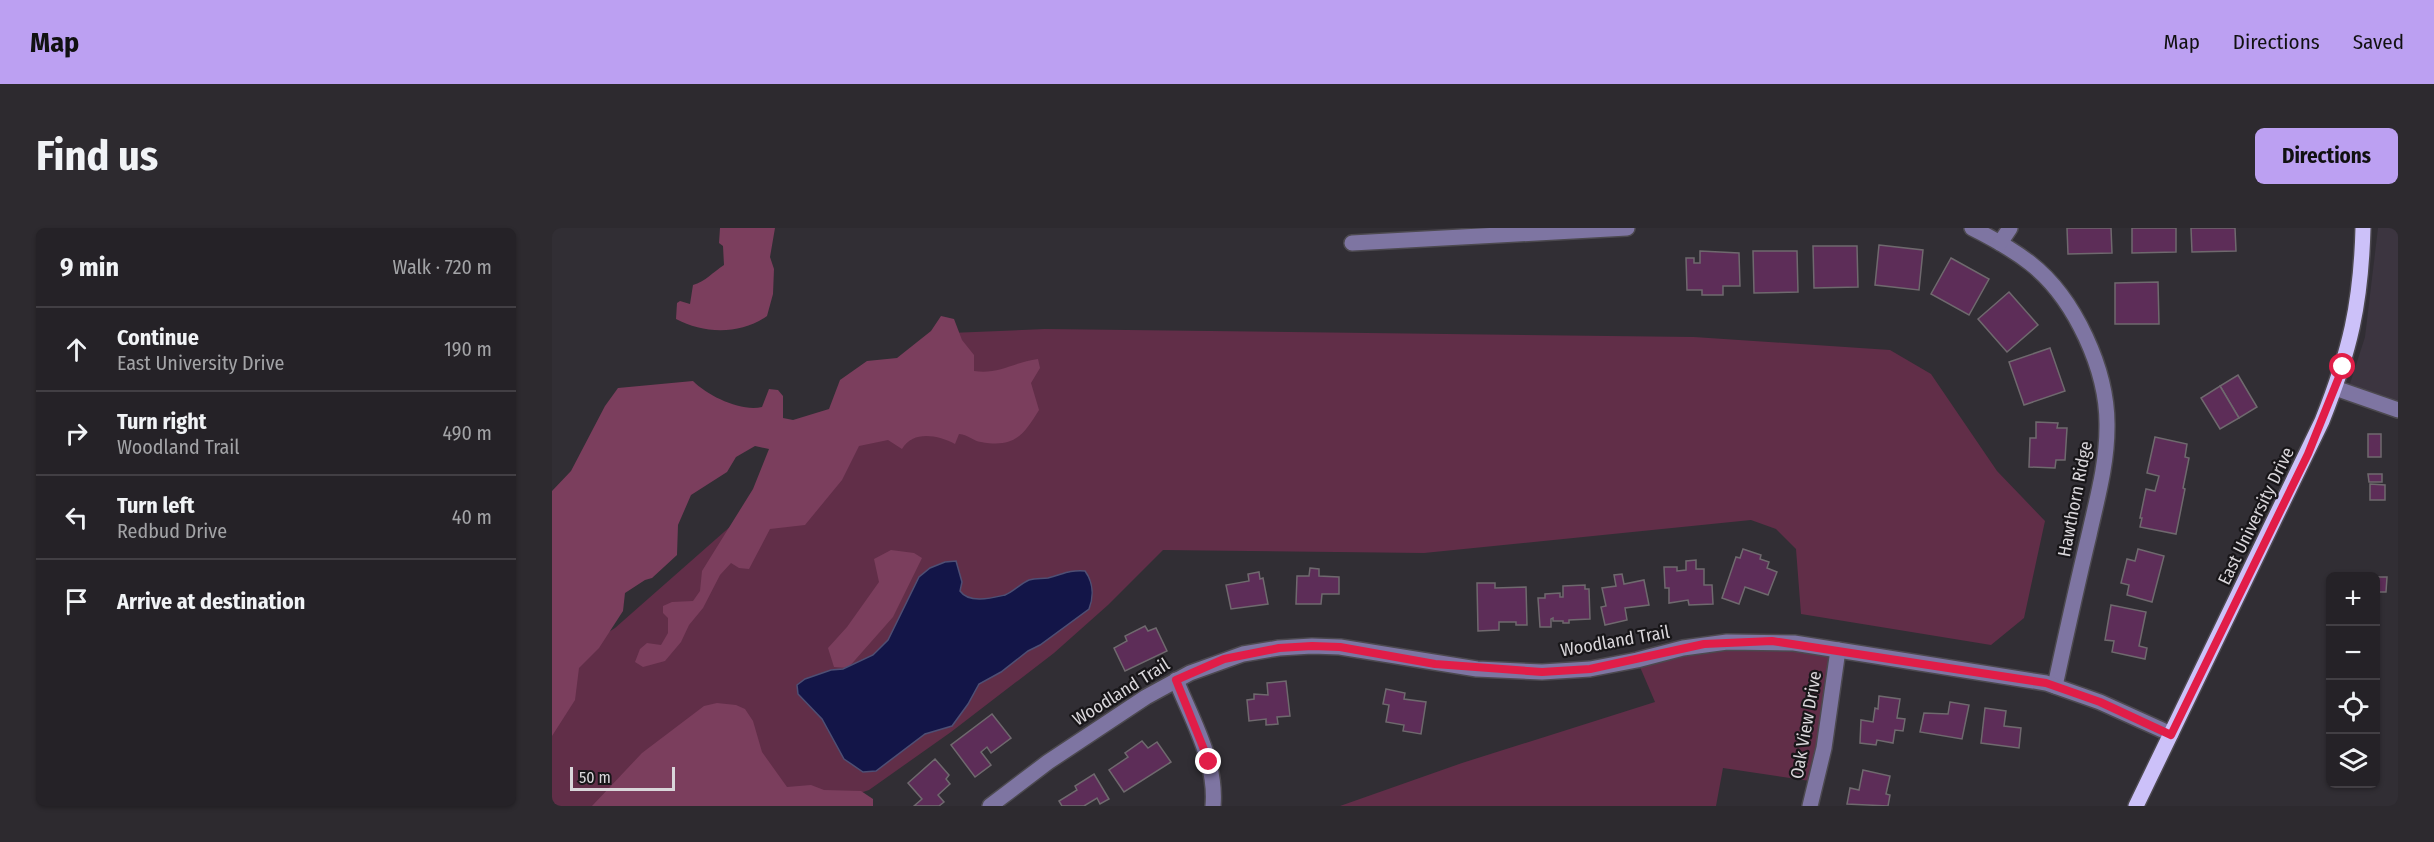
<!DOCTYPE html>
<meta charset="utf-8">
<style>
body{margin:0;font-family:"Fira Sans Condensed",sans-serif;background:#2d2a2f;color:#f1f3f6}
.controls{position:absolute;right:18px;bottom:18px;display:grid;overflow:hidden;border-radius:9px;box-shadow:0 2px 4px #0004}
.controls button{width:54px;height:54px;display:grid;place-items:center;padding:0;border:0;border-bottom:2px solid #423f44;background:#252227;color:#f1f3f6;font:30px sans-serif}
.scale{position:absolute;left:18px;bottom:15px;width:105px;box-sizing:border-box;padding-left:6px;border:3px solid #d9d6da;border-top:0;font-size:16px;line-height:21px;white-space:nowrap;color:#d9d6da;-webkit-text-stroke:4px #181619;paint-order:stroke}
.stop{position:absolute;width:18px;height:18px;margin:-14px;border:4px solid #e11d48;border-radius:50%;background:#fff}
.stop.end{background:#e11d48;border-color:#fff;box-shadow:0 2px 6px #0008}
.list{margin:0;padding:0;list-style:none}
h2{display:flex;justify-content:space-between;align-items:center;height:78px;margin:0;padding:0 24px;font-size:26px}
h2 small{font-size:20px;font-weight:400;color:#a3a4a7}
.list li{display:grid;grid-template-columns:39px 1fr auto;gap:18px;align-items:center;box-sizing:border-box;height:84px;padding:0 24px;border-top:2px solid #423f44}
.list b{display:block;font-size:22px;white-space:nowrap}
.list p{margin:0;font-size:20px;white-space:nowrap;color:#a3a4a7}
.list em{font-size:20px;font-style:normal;color:#a3a4a7}
.icon{flex:none;width:33px;height:33px;fill:none;stroke:currentColor;stroke-width:2;stroke-linecap:round;stroke-linejoin:round}
.map{position:relative;flex:none;width:1846px;height:578px;overflow:hidden;border-radius:9px}
header{display:flex;align-items:center;gap:36px;box-sizing:border-box;height:84px;padding:0 30px;background:#bca0f2;color:#111}
header strong{font-size:28px}
nav{display:flex;gap:33px;margin-inline-start:auto;font-size:21px}
.intro{display:flex;align-items:center;justify-content:space-between;box-sizing:border-box;height:144px;padding:0 36px}
h1{margin:0;font-size:42px}
.button{padding:15px 27px;border-radius:9px;background:#bca0f2;color:#111;font-size:21px;font-weight:700}
main{display:flex;gap:36px;padding:0 36px}
aside{flex:1;background:#252227;border-radius:9px;box-shadow:0 2px 4px #0004}
.map>svg:first-child{display:block}
</style>
<header>
<strong>Map</strong>
<nav><a>Map</a><a>Directions</a><a>Saved</a></nav>
</header>
<div class="intro"><h1>Find us</h1><a class="button">Directions</a></div>
<main>
<aside>
<h2>9 min<small>Walk · 720 m</small></h2>
<ul class="list">
<li><svg class="icon" aria-label="ahead" viewBox="0 0 24 24"><path d="M12 20V5M6 11l6-6 6 6"/></svg><div><b>Continue</b><p>East University Drive</p></div><em>190 m</em></li>
<li><svg class="icon" aria-label="right" viewBox="0 0 24 24"><path d="M7 20v-9h11M14 6l5 5-5 5"/></svg><div><b>Turn right</b><p>Woodland Trail</p></div><em>490 m</em></li>
<li><svg class="icon" aria-label="left" viewBox="0 0 24 24"><path d="M17 20v-9H6M10 6l-5 5 5 5"/></svg><div><b>Turn left</b><p>Redbud Drive</p></div><em>40 m</em></li>
<li><svg class="icon" aria-label="arrive" viewBox="0 0 24 24"><path d="M6 21V4h12l-3 4 3 4H6"/></svg><div><b>Arrive at destination</b></div></li>
</ul>
</aside>
<div class="map">
<svg width="1846" height="578" viewBox="0 0 1846 578">
<rect width="100%" height="100%" fill="#312e34"/>
<path fill="#3c3540" d="M1826,0H1846V182L1795,165L1813,109Z"/>
<g fill="#612e48">
<path d="M493,101L1142,109L1338,122L1379,146L1445,243L1493,293L1472,390L1439,417L1249,386L1244,321L1224,301L1199,292L872,325L611,322L556,377L502,425L399,504L317,562L269,578H0V440L63,400L398,105Z"/>
<path d="M1131,420L1286,422L1265,554L1171,540L1164,578H788L910,535L1103,474L1085,432Z"/>
</g>
<g fill="#7b3e5d">
<path d="M168,0H223L218,29L222,41L221,66L215,88C188,107 152,106 124,91L125,75L128,73L138,76L141,57C153,54 161,44 172,37L171,18L167,15Z"/>
<path d="M389,88L402,91L410,112L422,127V143C446,147 462,134 486,131L488,140L479,155L487,182C471,208 462,220 429,214C421,213 417,207 407,206L403,216C386,207 361,202 350,221L336,212L307,218L290,252L253,297L218,301L197,341L187,340L179,335L168,347L151,380L137,397L129,414L113,433L91,439L83,434L88,421L95,415L109,417L116,405V390L111,385V378L120,374L141,373L148,363L150,343L201,261L217,221L203,218L184,229L175,244L139,267L126,297L125,327L100,350L93,352L73,365L71,383L47,420L27,440L23,472L0,508V263L19,243L53,178L66,160L141,153C156,168 189,184 210,179L217,161L226,162L231,168V190L241,192L277,181L288,152L315,133L345,130L379,103Z"/>
<path d="M339,322L362,325L370,330L341,389L296,440L282,439L276,420L295,399L327,354L322,331Z"/>
<path d="M165,475L184,477L193,481L201,493L210,524L235,559L259,557L272,562L309,563L321,571V578H40L90,525L152,478Z"/>
</g>
<path fill="#131548" stroke="#4e4f74" stroke-width="1.5" d="M404,333L410,354L408,363C417,376 440,370 453,367C461,364 468,356 477,352C484,350 490,351 496,350C512,346 516,342 533,343C541,354 542,368 537,381L488,417L476,423L449,444L427,456L416,476L400,498L373,506L324,543L311,544L292,531L270,491L246,466L245,457L253,451L279,442L291,441L321,427L336,412L367,349L378,340L393,334Z"/>
<g fill="#5d2d58" stroke="#6f696e" stroke-width="1.5">
<path d="M1515,0H1559L1560,25L1516,26Z"/>
<path d="M1580,0H1624V24L1580,25Z"/>
<path d="M1639,0H1683L1684,23L1640,24Z"/>
<path d="M1327,17L1371,22L1367,62L1323,57Z"/>
<path d="M1261,18H1305L1306,59L1262,60Z"/>
<path d="M1148,23L1187,25L1188,58H1171V67H1150V62H1135L1134,30H1142V35H1148Z"/>
<path d="M1201,23H1245L1246,64L1202,65Z"/>
<path d="M1399,30L1437,51L1417,87L1379,66Z"/>
<path d="M1606,54L1607,96H1563V55Z"/>
<path d="M1457,64L1486,97L1455,124L1426,91Z"/>
<path d="M1498,120L1513,163L1472,177L1457,134Z"/>
<path d="M1686,147L1705,179L1687,190L1668,158Z"/>
<path d="M1668,158L1687,190L1668,201L1649,170Z"/>
<path d="M1484,194L1506,195L1505,200H1515L1513,232H1504L1503,240L1477,239L1478,210H1484Z"/>
<rect x="1816" y="206" width="13" height="23"/>
<path d="M1603,209L1635,216L1633,229L1637,230L1631,260L1633,261L1624,306L1588,299L1590,290H1588L1594,261L1603,263L1607,248L1595,245Z"/>
<path d="M1816,246H1830V254H1817Z"/>
<path d="M1818,256L1833,257V272H1818Z"/>
<path d="M1191,321L1209,327L1208,331L1217,334L1215,340L1225,344L1216,367L1193,359L1187,376L1170,370L1184,329L1188,330Z"/>
<path d="M1586,321L1612,328L1600,374L1575,367L1577,357L1569,355L1575,331L1583,333Z"/>
<path d="M1144,332V341H1152V357H1160L1161,376L1137,377L1136,372L1117,375V360H1113L1112,339H1125V343L1134,342V333Z"/>
<path d="M758,340L767,341V348L787,349V366H770L769,376H744L745,348H757Z"/>
<path d="M707,344L708,351L711,350L716,376L679,381L674,357L697,353L696,346Z"/>
<path d="M1070,346L1072,356L1092,352L1097,377L1073,380L1075,392L1053,397L1049,379L1054,378L1050,360L1064,358L1062,347Z"/>
<path d="M1824,349H1835L1834,364H1824Z"/>
<path d="M925,355H943V360L974,359L975,397H964V394H947V402L926,403Z"/>
<path d="M1033,357V361H1037L1038,391L1017,392V395H1011V393H1001V390L999,391V399H988L986,370H993V366L1008,365V369H1011V358Z"/>
<path d="M1559,377L1594,384L1587,418L1595,420L1593,431L1560,424L1562,413L1553,412Z"/>
<path d="M593,398L596,403L604,400L615,423L573,443L562,420L575,413L573,408Z"/>
<path d="M734,453L738,488L725,489L726,496L714,497V491L697,493L695,472L702,471V466L716,467L715,455Z"/>
<path d="M834,461L853,465L852,471L874,474L869,506L851,503L852,497L834,494L837,477L831,476Z"/>
<path d="M1327,468L1348,471L1345,490L1353,491L1351,503L1343,502L1341,515L1325,512L1324,517L1308,515L1309,492L1321,494L1323,480L1326,481Z"/>
<path d="M1398,474L1417,477L1410,511L1368,504L1372,485L1396,486Z"/>
<path d="M1433,480L1454,483L1452,498L1469,500L1467,520L1429,515Z"/>
<path d="M440,486L459,510L439,525L435,519L429,524L439,537L423,549L399,517Z"/>
<path d="M590,513L596,520L605,514L619,534L572,564L557,542L576,529L573,525Z"/>
<path d="M383,531L397,547L394,551L398,556L386,567L392,574L387,578H362L370,571L356,555Z"/>
<path d="M1311,542L1338,548L1334,566L1338,567L1336,578L1295,576L1298,560L1307,562Z"/>
<path d="M542,546L557,571L548,576L545,570L532,578H510L507,573L525,562L523,558Z"/>
</g>
<g fill="none" stroke-linecap="round" stroke-linejoin="round">
<g stroke="#4c494f" stroke-width="18">
<g id="minor">
<path d="M1420,0C1440,10 1460,21 1478,35C1523,70 1556,143 1555,199C1555,236 1545,271 1537,307C1525,357 1514,407 1503,458"/>
<path d="M800,15L1075,0"/>
<path d="M1448,15L1458,0"/>
<path d="M1783,160L1846,182"/>
<path d="M624,452C640,492 665,534 661,578"/>
<path d="M438,578L496,534L594,469L638,445L691,426L727,420L760,418L788,419L925,441L990,444L1038,441L1085,432L1131,420L1175,414L1242,415L1494,455L1548,474L1619,506"/>
<path d="M1258,578L1272,520L1286,422"/>
</g>
</g>
<g stroke="#4c494f" stroke-width="18">
<path id="major" d="M1584,578L1770,193C1798,123 1809,76 1811,0"/>
</g>
<use href="#minor" stroke="#7e75a2" stroke-width="15"/>
<use href="#major" stroke="#ccc1f9" stroke-width="15"/>
</g>
<g fill="none" stroke-linecap="round" stroke-linejoin="round">
<path stroke="#e11d48" stroke-width="8" d="M657,534L624,452L672,431L727,420L760,418L788,419L883,436L990,444L1038,441L1152,416L1220,413L1494,455L1548,474L1619,507L1756,226L1791,139"/>
</g>
<g text-anchor="middle" dominant-baseline="central" stroke-width="4.5" stroke-linejoin="round" paint-order="stroke">
<g font-size="18" fill="#d9d6da" stroke="#181619">
<text transform="translate(1523 271) rotate(-79)">Hawthorn Ridge</text>
<text transform="translate(1704 288) rotate(-64)">East University Drive</text>
<text transform="translate(1063 413) rotate(-10)">Woodland Trail</text>
<text transform="translate(569 464) rotate(-32)">Woodland Trail</text>
<text transform="translate(1254 497) rotate(-80)">Oak View Drive</text>
</g>
</g>
</svg>
<div class="controls">
<button>+</button>
<button>−</button>
<button><svg class="icon" aria-label="locate" viewBox="0 0 24 24"><circle cx="12" cy="12" r="6"/><path d="M12 2v4M12 18v4M2 12h4M18 12h4"/></svg></button>
<button><svg class="icon" aria-label="layers" viewBox="0 0 24 24"><path d="M12 4l9 5-9 5-9-5zM3 14l9 5 9-5"/></svg></button>
</div>
<div class="scale">50 m</div>
<div class="stop" style="left:1791px;top:139px"></div>
<div class="stop end" style="left:657px;top:534px"></div>
</div>
</main>
